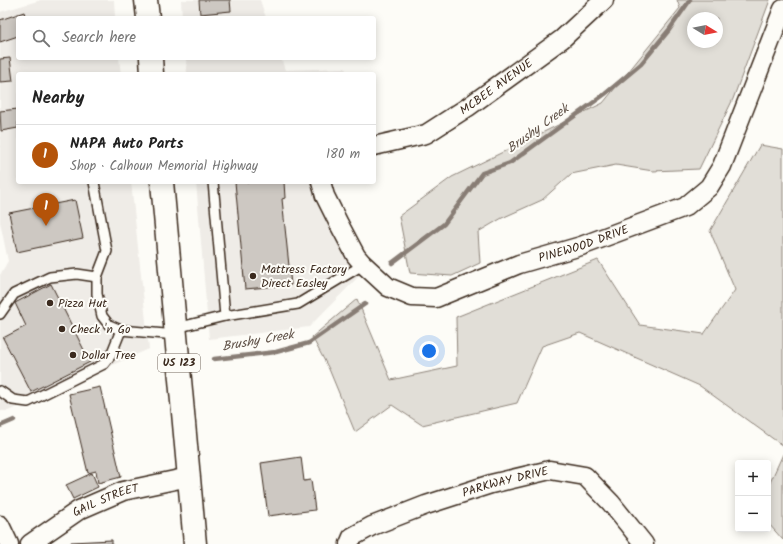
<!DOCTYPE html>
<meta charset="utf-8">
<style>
body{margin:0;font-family:Kalam,sans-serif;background:#f6f6f6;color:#222}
.controls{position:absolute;right:12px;bottom:12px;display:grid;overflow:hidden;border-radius:4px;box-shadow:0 2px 10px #0003}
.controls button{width:36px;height:36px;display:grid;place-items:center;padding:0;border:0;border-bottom:1px solid #e0e0e0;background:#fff;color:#222;font:20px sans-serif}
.compass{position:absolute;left:687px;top:12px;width:36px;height:36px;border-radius:50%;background:#fff;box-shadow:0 2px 10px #0003;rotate:100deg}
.you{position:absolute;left:429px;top:351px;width:14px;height:14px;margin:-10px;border:3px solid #fff;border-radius:50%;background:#1a73e8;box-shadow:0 0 0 6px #1a73e833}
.badge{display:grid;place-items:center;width:26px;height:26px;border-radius:50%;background:#b45309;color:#fff;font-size:13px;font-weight:700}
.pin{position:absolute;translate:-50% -33px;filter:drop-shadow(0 1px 2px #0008)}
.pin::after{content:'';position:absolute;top:21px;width:14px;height:12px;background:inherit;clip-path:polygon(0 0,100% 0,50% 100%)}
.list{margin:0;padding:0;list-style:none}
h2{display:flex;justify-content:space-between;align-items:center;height:52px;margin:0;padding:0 16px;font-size:17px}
h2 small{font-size:13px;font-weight:400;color:#767676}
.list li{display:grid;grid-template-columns:26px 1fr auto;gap:12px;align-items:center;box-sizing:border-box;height:60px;padding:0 16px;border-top:1px solid #e0e0e0}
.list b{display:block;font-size:15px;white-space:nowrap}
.list p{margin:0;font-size:13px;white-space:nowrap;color:#767676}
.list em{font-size:13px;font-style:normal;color:#767676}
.icon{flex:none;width:22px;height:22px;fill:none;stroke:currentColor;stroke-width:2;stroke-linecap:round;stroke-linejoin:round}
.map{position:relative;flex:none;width:783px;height:544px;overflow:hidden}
.search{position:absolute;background:#fff;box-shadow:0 2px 10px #0003;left:16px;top:16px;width:360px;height:44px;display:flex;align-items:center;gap:10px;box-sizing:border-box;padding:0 14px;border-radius:4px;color:#767676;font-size:15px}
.panel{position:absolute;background:#fff;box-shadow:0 2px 10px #0003;left:16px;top:72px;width:360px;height:112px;border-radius:4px}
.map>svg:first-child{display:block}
</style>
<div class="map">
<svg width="783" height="544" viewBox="0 0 783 544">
<rect width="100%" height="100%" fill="#fdfcf7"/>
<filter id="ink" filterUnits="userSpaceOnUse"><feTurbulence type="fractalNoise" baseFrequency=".025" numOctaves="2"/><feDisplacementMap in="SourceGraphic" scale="8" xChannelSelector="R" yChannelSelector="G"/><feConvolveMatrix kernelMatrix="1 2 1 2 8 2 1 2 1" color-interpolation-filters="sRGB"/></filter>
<g filter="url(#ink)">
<g fill="#efece7">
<path d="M41,0H114L115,18H18V58H119L121,74H18V182H131L149,349L8,411H0V275L8,261L0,222V12Z"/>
<path d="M181,0H260L266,18H182Z"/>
<path d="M186,58H281L285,70L345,68L347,74H187Z"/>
<path d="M196,182H313L360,275L309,327L209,339Z"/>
</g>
<g fill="#e1ded7" stroke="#8e847a" fill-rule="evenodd">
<path d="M677,0H770L733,99L699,169L653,171L616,165L571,174L542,200L502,218L478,232L480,263L452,276L410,273L399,216L452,177L603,103L680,8ZM693,18H717V42H693Z"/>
<path d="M760,145L783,149V446L700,386L580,333L542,346L517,403L422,425L392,405L355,432L329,369L312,337L357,299L391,380L457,366L456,317L598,260L640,325L704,334L735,290L710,231Z"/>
<path d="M783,454V540L768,523V487Z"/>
</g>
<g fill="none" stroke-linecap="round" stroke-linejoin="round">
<g stroke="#887d74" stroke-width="4.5">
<path d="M392,263L444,224L482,173L510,163L605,94L641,64L669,30L690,0"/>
<path d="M214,359L276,352L309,343L365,304"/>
<path d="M0,426L14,420"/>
</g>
</g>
<g fill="#cdc8c2" stroke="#3b2a1e">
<path d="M199,0H230L231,11L200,14Z"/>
<path d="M24,12L26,18H18V36L0,42V20Z"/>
<path d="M10,58L13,81L0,82V59Z"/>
<path d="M18,109V128L1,131L0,111Z"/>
<path d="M235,182H284L285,198L282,199L291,285L245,289Z"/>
<path d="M75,200L83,238L17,252L9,213Z"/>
<path d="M51,284L90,362L31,392L3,338L26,326L15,303Z"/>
<path d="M100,387L121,477L98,483L96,471L88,473L69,394Z"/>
<path d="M301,457L304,481L311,480L315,510L268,516L261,463Z"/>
<path d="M92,473L98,487L73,499L66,485Z"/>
<path d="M112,540V544H71V542Z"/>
</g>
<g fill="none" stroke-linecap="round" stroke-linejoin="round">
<g stroke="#3b2a1e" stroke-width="12">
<g id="service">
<path d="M94,182L107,251L97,277V294L102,316L109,325L121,330L176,335"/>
<path d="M0,314L14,294L50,277L77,274L97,277"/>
<path d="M225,316L298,304L356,269L362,263"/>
<path d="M176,328L225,316L213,182"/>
<path d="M0,391L13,400L28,402L104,364L111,355L121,330"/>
</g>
</g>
<g stroke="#3b2a1e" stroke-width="21">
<g id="minor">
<path id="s1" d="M374,146L426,134L468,107L562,39L604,0"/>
<path id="s2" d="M321,182L325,196L339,224L356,256L362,263L388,287L412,297L436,298L519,264L581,246L685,207L709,187L722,166L783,9"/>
<path d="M0,525L9,544"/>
<path id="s3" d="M30,544L79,510L123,491L189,477"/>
<path id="s4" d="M349,544L352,537L372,526L426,505L491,484L550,470L585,476L611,503L644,544"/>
</g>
</g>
<g stroke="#3b2a1e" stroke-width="25">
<g id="trunk">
<path d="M146,0L148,18"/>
<path d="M151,58L152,74"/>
<path d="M162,182L195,544"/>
</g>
</g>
<use href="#service" stroke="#fdfcf7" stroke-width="9"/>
<use href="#minor" stroke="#fdfcf7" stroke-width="18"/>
<use href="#trunk" stroke="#fdfcf7" stroke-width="22"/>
</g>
</g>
<g fill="#3b2a1e" stroke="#fdfcf7" stroke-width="1.5">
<circle cx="253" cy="276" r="4"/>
<circle cx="50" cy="303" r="4"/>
<circle cx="62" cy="329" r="4"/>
<circle cx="73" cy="355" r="4"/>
</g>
<g text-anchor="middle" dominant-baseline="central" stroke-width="4" stroke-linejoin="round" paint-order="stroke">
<rect fill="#fdfcf7" stroke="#75695f" stroke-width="1" x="158" y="354" width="42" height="18" rx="3"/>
<g font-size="11" font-weight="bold" fill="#3b2a1e">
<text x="179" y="363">US 123</text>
</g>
<g font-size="12" fill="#3b2a1e" stroke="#fdfcf7">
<text stroke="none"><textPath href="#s1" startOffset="138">MCBEE AVENUE</textPath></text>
<text stroke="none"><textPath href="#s2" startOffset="334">PINEWOOD DRIVE</textPath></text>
<text stroke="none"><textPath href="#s4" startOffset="171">PARKWAY DRIVE</textPath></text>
<text stroke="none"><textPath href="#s3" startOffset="88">GAIL STREET</textPath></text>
</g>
<g font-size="12" fill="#3b2a1e" stroke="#fdfcf7" text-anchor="start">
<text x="261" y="269">Mattress Factory<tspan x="261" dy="14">Direct Easley</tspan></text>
<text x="58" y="303">Pizza Hut</text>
<text x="70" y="329">Check 'n Go</text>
<text x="81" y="355">Dollar Tree</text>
</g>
<g font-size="13" font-style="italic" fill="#615349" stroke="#fdfcf7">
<text transform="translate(538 129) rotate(-36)">Brushy Creek</text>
<text transform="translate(258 341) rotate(-10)">Brushy Creek</text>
</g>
</g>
</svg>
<div class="controls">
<button>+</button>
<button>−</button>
</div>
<svg class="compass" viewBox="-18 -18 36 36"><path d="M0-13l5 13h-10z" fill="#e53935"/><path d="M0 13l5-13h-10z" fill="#767676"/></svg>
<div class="you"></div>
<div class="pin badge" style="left:46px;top:226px">1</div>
<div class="search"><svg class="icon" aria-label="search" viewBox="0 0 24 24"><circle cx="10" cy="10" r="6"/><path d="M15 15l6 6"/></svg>Search here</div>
<section class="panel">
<h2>Nearby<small></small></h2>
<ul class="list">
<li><span class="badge">1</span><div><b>NAPA Auto Parts</b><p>Shop · Calhoun Memorial Highway</p></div><em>180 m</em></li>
</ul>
</section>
</div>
